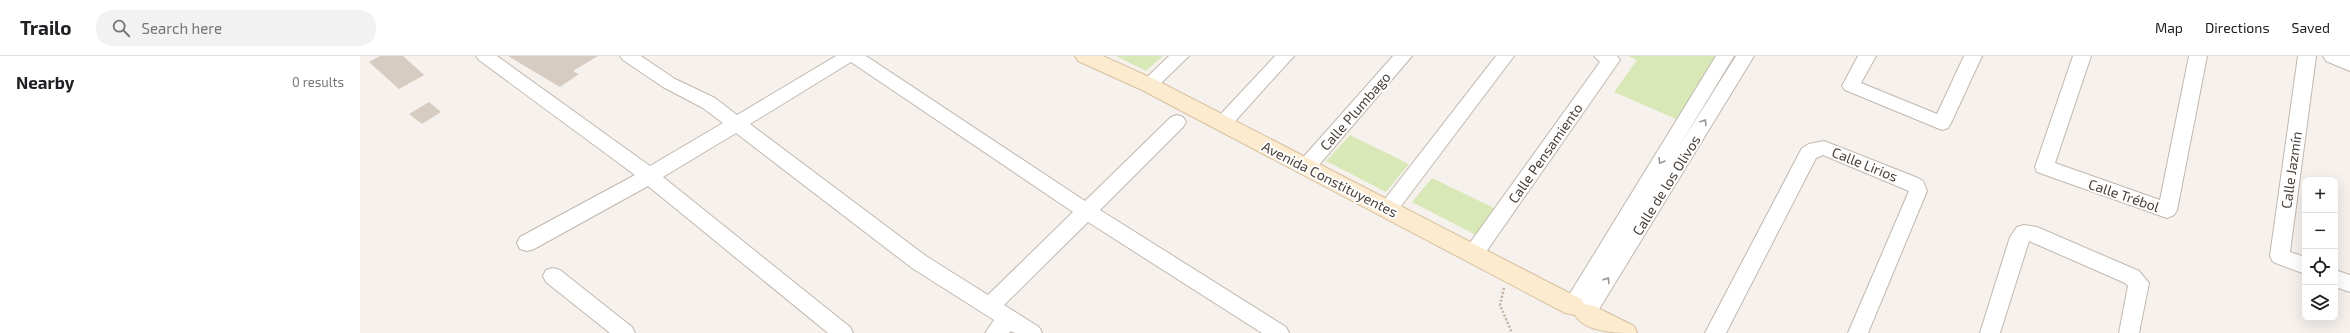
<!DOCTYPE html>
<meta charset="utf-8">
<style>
body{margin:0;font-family:"Exo 2",sans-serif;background:#f2f2f2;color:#202124}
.controls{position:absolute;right:12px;bottom:12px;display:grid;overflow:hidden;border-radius:8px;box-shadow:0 4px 16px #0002}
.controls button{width:36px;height:36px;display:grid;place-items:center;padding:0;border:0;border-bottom:1px solid #e0e0e0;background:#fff;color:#202124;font:20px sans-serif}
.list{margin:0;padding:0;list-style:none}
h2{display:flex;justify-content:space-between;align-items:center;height:52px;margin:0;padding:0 16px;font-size:17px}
h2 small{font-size:13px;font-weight:400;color:#757577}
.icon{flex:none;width:22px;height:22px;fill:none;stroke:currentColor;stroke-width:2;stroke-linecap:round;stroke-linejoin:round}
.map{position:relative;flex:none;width:1990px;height:277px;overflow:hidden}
header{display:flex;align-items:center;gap:24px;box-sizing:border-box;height:56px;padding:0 20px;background:#fff;border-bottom:1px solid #e0e0e0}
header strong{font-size:19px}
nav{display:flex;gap:22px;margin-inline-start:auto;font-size:14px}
.search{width:280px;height:36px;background:#f2f2f2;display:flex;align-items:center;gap:10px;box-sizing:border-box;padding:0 14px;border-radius:16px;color:#757577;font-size:15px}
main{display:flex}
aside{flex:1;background:#fff}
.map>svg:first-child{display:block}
</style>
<header>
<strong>Trailo</strong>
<div class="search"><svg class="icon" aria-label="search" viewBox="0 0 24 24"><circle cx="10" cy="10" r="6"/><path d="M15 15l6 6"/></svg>Search here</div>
<nav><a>Map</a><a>Directions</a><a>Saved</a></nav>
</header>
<main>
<aside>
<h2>Nearby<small>0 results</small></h2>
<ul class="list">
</ul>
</aside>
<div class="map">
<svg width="1990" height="277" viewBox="0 0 1990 277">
<rect width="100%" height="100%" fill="#f6f1ec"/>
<g fill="#d9e8b7">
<path d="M756,0H803L786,15Z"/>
<path d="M1268,0H1357L1316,63L1254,36L1277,4Z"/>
<path d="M990,79L1049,108L1026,136L966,105Z"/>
<path d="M1072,122L1138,154L1118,180L1052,146Z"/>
</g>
<g fill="#d7ccc2">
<path d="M20,0H43L64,19L39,33L9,6Z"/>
<path d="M148,0H238L213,15L219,18L200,31Z"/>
<path d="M69,46L81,56L62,68L49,58Z"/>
</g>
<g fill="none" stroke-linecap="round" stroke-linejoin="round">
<g stroke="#c1b8af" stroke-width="2">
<g id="minor">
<path d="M116,0H137L290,110L363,67L343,52L303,31L263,4L260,0H281L315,23L355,42L377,59L476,0H506L725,145L811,61L817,59L823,61L826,66L823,71L740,154L926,271L929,277H902L728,166L644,249L679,271L682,277H655L651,275L649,277H625L634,264L552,212L376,77L303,121L490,271L493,277H468L288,130L174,193L167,195L160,193L157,187L160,181L275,119L119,4ZM491,6L713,156L628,239L566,200L390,68Z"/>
<path d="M809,0H829L795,33L789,35L783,33L780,29L783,25Z"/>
<path d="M915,0H934L869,72L863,74L857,72L854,67L857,62Z"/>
<path d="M1033,0H1052L953,116L946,118L939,116L937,111L939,106Z"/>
<path d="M1136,0H1154L1035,158L1028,161L1021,158L1018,153L1021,148Z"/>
<path d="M1234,0H1257L1260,4L1121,203L1114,205L1107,203L1104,197L1107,191L1240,6Z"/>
<path d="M1356,0H1374L1318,92L1376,0H1394L1233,263L1226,266L1219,263L1216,258L1206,256L1203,250L1206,244Z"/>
<path d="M1498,0H1516L1501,27L1577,58L1604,0H1622L1591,67L1588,72L1582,74L1485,34L1482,30Z"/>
<path d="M1713,0H1731L1695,107L1800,144L1829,0H1847L1817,154L1814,159L1807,162L1677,116L1675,111Z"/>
<path d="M1938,0H1956L1930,196L1945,201V218L1913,206L1910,200Z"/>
<path d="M1464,85L1558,122L1563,125L1567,135L1508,277H1488L1549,135L1463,99L1456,102L1366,277H1345L1442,92L1449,88Z"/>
<path d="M1664,169L1677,171L1779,215L1789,227L1779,277H1759L1768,230L1765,227L1669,185L1640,277H1620L1650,181L1657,171Z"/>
<path d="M193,212L200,214L272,271L275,277H250L186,226L183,220L186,214Z"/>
<path d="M1975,214L1990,219V236L1975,231Z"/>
</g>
</g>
<g stroke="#c1b8af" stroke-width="2">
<path id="tertiary" d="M1963,0H1990V15L1966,5Z"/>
</g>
<g stroke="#d6c0a0" stroke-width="2">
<path id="secondary" d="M715,0H743L796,24L1221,243L1224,248L1234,250L1274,270L1277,277C1259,277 1225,277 1215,259L1205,257L782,34L718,5Z"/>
</g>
<path stroke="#c2b1a1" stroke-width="2.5" stroke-dasharray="2 2" stroke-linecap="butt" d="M1144,232L1140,249L1152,277"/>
<use href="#minor" fill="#fff" fill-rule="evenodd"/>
<use href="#tertiary" fill="#fff" fill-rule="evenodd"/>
<use href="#secondary" fill="#fdebcf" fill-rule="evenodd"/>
</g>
<defs><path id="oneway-chevron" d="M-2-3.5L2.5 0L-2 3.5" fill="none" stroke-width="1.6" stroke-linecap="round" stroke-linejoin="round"/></defs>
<g stroke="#9b9693">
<use href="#oneway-chevron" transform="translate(1344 66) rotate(-58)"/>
<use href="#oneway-chevron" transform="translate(1301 105) rotate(121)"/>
<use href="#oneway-chevron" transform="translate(1247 224) rotate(-58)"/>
</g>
<g text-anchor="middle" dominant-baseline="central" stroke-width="4" stroke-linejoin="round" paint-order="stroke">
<g font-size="14" fill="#4a413a" stroke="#fff">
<text transform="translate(995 55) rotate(-49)">Calle Plumbago</text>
<text transform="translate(1185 97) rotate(-55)">Calle Pensamiento</text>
<text transform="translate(1505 108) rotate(22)">Calle Lirios</text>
<text transform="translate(1931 114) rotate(-82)">Calle Jazmín</text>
<text transform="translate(970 123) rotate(27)">Avenida Constituyentes</text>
<text transform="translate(1306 129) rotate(-58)">Calle de los Olivos</text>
<text transform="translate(1764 139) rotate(19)">Calle Trébol</text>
</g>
</g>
</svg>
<div class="controls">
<button>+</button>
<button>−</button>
<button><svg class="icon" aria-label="locate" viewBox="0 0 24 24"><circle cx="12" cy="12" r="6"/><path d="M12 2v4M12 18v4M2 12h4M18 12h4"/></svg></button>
<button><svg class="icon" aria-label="layers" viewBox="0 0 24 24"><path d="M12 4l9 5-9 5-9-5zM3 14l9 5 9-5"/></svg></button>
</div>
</div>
</main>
